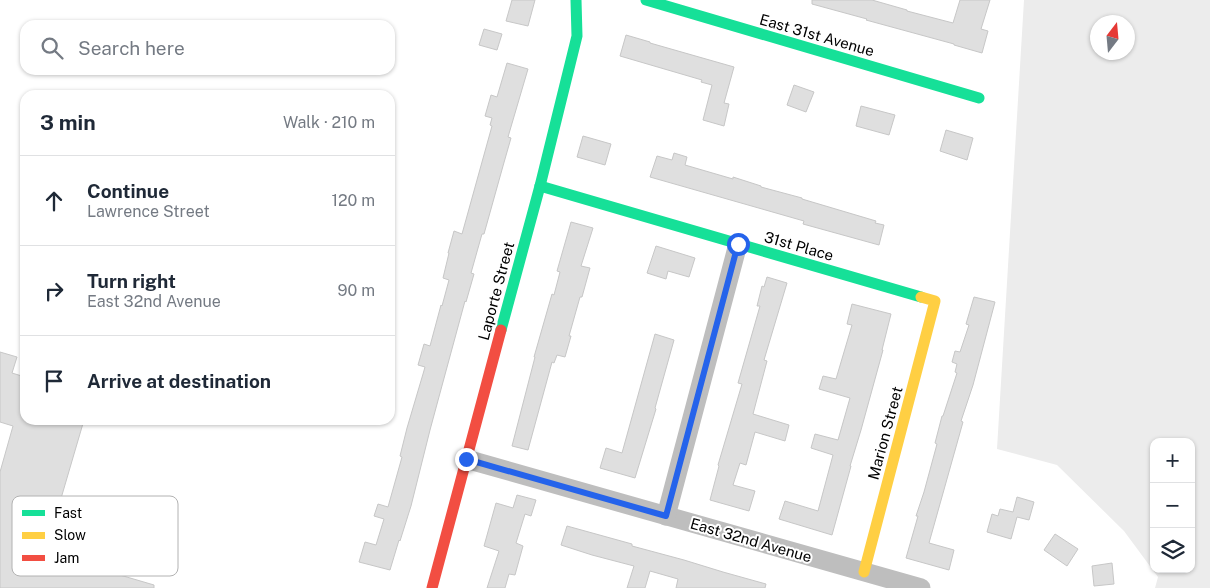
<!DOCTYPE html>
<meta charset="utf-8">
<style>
body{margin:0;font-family:"Public Sans",sans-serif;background:#f2f2f3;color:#1f2937}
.controls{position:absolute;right:15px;bottom:15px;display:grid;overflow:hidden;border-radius:10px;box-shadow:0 1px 4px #0004}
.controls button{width:45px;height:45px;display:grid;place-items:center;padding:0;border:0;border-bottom:1px solid #e0e1e3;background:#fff;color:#1f2937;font:25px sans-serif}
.compass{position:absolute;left:1090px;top:15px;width:45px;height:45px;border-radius:50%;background:#fff;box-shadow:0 1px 4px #0004;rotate:16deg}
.stop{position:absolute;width:15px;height:15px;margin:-11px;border:4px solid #2563eb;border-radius:50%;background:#fff}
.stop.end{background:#2563eb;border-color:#fff;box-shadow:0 1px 5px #0008}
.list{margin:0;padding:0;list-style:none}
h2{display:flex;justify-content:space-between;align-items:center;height:65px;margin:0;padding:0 20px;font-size:21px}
h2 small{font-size:16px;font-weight:400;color:#747a83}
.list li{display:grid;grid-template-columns:32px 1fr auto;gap:15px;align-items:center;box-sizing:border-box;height:90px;padding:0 20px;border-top:1px solid #e0e1e3}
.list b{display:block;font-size:19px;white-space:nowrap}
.list p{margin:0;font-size:16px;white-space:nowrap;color:#747a83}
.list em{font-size:16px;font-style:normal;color:#747a83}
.icon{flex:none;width:28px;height:28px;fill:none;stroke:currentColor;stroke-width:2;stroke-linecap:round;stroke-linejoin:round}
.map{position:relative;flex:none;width:1210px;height:588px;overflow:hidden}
.search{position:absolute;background:#fff;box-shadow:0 1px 4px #0004;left:20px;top:20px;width:375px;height:55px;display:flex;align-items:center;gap:12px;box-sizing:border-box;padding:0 18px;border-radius:15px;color:#747a83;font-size:19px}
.panel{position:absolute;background:#fff;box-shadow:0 1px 4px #0004;left:20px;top:90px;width:375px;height:335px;border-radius:15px}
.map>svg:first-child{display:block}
</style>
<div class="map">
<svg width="1210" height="588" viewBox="0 0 1210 588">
<rect width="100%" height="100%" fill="#fff"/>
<path fill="#ececec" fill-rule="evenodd" d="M1024,0H1210V588H1155L1158,577L1124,531L1057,465L997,449ZM1098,22H1128V52H1098ZM1154,442H1191V569H1154Z"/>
<g fill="#dfdfdf" stroke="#c7c7c7">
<path d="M512,0H535L528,26L506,21Z"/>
<path d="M812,0H872L907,10V11L953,23L960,0H990L981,29L988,31L982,53L954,45V44L866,20L867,19L812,4Z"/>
<path d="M484,29L502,34L497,50L479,45Z"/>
<path d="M626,35L650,42V43L734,67L724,103L729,104L724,126L703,120L712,85L701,82L702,80L620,56Z"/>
<path d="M507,63L528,69L508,137L511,138L503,166L484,234H482L471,273L474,274L466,302L465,301L440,393L430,430L411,506L400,541L399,540L390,570L359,562L365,542L376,545L384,519L374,516L378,504L388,507L402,457L400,456L407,428L423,374L425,367L418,365L424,344L430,346L441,305L442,306L449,280L443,278L449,253H448L454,231L462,234L492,126L490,125L492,118L485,116L491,95L497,97Z"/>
<path d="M794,85L814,92L806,112L787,105Z"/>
<path d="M861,106L895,115L889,135L856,126Z"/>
<path d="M946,130L973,138L967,160L940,151Z"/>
<path d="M583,136L611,144L605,165L577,157Z"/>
<path d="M674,153L687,157L685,165L733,179V177L761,186V187L802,198V199L876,221L875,223L884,225L879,245L803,224L804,221L650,177L657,156L672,160Z"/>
<path d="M571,222L593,228L581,266L590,268L582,297H580L569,336H571L565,357L557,355L554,363L552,362L528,450L512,446L535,357H534L552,294L554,295L560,272L557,271Z"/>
<path d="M656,246L695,258L689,277L668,271L666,279L647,273Z"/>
<path d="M767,277L787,283L764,360L767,361L753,414L789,425L785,441L755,432L746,465L740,463L733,485L755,491L749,511L710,500L719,466L718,465L742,384L738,383L760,306H757L762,286L764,287Z"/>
<path d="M974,297L995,302L973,385L961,421L963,422L929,543L954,550L949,570L906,558L918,516H916L924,492L937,444L935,443L942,416H943L957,373L955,372L957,364L952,362L955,351L960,352L969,325L966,324Z"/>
<path d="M852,304L891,314L882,350H883L861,430L850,466H851L832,535L779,519L785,501L818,511L833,455L811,448L815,434L838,440L850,398L819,389L823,376L836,379L852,325L847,324Z"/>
<path d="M655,334L674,340L655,408L656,409L635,478L600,468L606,448L622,453Z"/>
<path d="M0,352L17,357L12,373L25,377V420H84L45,553L154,585V588H0V472L13,426L0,422Z"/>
<path d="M517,495L536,500L531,516L525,514L516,543L523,546L515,575L509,574L505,588H487L499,551L484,546L496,503L513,508Z"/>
<path d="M1017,497L1034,502L1029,520L1017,517L1011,539L987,532L992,514L998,516L1000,509L1013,512Z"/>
<path d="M567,526L632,544V546L684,560L723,572L766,584L765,588H676L678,579L650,571L645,588H627L634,566L592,555L561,545Z"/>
<path d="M1055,534L1078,549L1067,566L1044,550Z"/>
<path d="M1112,563L1114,584L1094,586L1092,566Z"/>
</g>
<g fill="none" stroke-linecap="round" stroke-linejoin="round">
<g stroke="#bebebe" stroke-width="19">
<path d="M466,459L921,588"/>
<path d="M666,516L738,244"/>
</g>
<g stroke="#16e098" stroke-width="11">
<path d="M646,0L979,98"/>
<path d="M540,186L921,297"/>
<path d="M501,330L540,186L577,36L576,0"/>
</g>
<path stroke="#ffcf43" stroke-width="11" d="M864,572L935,301L921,297"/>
<path stroke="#f24e42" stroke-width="11" d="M432,588L501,330"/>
</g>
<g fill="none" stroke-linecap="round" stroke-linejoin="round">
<path stroke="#2563eb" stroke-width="6" d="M466,459L666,516L738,244"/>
</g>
<g text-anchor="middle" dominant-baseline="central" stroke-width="4" stroke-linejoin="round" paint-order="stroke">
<g font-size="15" fill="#000" stroke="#fff">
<text transform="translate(817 35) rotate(16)">East 31st Avenue</text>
<text transform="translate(799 246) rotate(16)">31st Place</text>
<text transform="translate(496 291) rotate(-75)">Laporte Street</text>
<text transform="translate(885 433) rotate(-75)">Marion Street</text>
<text transform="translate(751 540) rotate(16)">East 32nd Avenue</text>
</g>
</g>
<rect x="12" y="496" width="166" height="80" rx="8" fill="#fff" stroke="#b2b2b2" stroke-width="1"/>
<rect x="22" y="510" width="23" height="6" fill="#16e098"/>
<rect x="22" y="532" width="23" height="7" fill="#ffcf43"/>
<rect x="22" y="555" width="23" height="6" fill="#f24e42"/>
<g font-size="14" fill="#000">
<text x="54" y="518">Fast</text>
<text x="54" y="540">Slow</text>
<text x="54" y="563">Jam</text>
</g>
</svg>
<div class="controls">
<button>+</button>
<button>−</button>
<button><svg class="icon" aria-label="layers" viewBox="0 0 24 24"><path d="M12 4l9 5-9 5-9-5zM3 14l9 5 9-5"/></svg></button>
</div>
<svg class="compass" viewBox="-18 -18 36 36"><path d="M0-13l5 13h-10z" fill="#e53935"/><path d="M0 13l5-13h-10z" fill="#747a83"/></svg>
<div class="stop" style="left:738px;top:244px"></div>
<div class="stop end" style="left:466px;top:459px"></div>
<div class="search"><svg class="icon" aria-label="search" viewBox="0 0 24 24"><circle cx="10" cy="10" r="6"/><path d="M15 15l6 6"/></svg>Search here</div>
<section class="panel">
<h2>3 min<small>Walk · 210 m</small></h2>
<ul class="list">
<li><svg class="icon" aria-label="ahead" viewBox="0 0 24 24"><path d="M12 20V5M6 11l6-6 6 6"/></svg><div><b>Continue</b><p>Lawrence Street</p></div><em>120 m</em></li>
<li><svg class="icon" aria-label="right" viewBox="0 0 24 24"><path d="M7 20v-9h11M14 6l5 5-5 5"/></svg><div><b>Turn right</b><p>East 32nd Avenue</p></div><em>90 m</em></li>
<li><svg class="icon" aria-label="arrive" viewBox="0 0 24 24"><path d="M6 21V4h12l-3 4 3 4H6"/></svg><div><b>Arrive at destination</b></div></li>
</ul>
</section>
</div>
